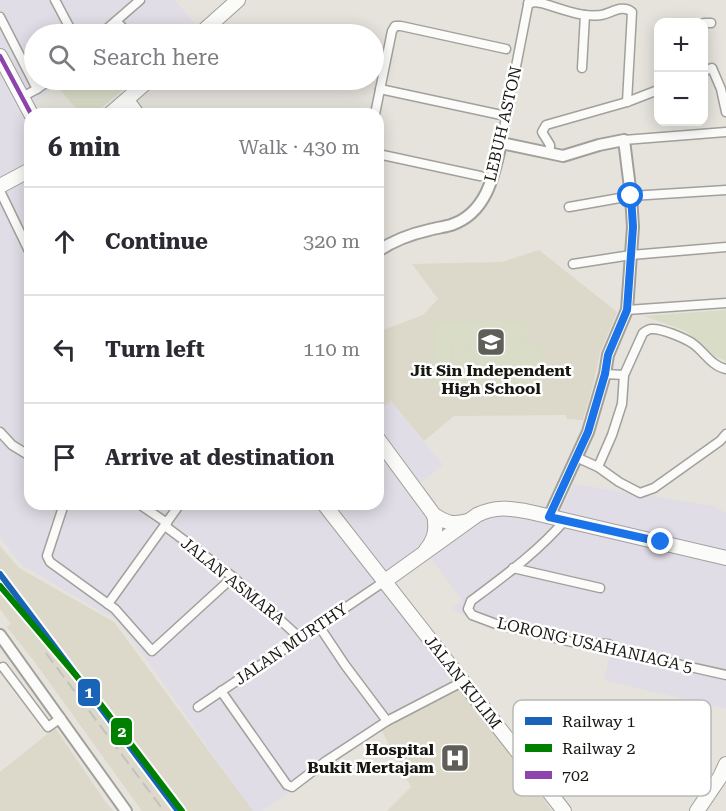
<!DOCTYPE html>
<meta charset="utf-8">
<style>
body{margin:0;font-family:"Roboto Serif",serif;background:#f2f2f3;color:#2b2b33}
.controls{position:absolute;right:18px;top:18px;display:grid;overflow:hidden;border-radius:12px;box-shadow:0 3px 15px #0003}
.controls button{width:54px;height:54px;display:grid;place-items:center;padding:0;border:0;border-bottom:2px solid #e1e1e2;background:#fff;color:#2b2b33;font:30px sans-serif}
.stop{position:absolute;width:18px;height:18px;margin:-14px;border:4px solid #1a73e8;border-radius:50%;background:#fff}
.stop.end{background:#1a73e8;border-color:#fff;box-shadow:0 2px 6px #0008}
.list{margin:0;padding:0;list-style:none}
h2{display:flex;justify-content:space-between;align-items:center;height:78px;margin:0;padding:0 24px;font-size:26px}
h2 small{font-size:20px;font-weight:400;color:#7c7c81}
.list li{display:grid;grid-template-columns:39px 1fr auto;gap:18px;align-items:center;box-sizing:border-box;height:108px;padding:0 24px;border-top:2px solid #e1e1e2}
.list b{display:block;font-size:22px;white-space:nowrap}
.list em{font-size:20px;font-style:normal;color:#7c7c81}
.icon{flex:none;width:33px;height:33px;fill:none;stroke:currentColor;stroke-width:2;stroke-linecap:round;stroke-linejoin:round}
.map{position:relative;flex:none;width:726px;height:811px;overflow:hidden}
.search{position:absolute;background:#fff;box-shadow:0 3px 15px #0003;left:24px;top:24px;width:360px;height:66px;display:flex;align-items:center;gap:15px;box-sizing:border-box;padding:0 21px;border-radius:33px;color:#7c7c81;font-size:22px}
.panel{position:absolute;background:#fff;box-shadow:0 3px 15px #0003;left:24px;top:108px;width:360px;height:402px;border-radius:18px}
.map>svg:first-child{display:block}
</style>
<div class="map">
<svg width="726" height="811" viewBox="0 0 726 811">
<rect width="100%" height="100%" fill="#e5e3dc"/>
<g fill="#e1dde6">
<path d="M0,0H175L199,28L191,34H120L116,31L112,34H34V80H62L35,103L39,114H30V504H378V411L391,401L443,465L420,483L435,501L431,514L430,542L385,587L462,686L381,729L262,811H252L148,661L116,619L96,609L22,565L0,538Z"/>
<path d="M574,484L714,506L726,513V709L604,680L610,654L608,648L527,635H520L460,614L452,608L462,600L429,556L499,504L543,506L561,510Z"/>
</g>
<g fill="#dcd8ca">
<path d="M539,250L617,312L600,353L591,393L583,420L567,419L566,415L454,416L424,441L391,401L378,411V332L423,315L438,299L412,264L502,262Z"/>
<path d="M0,546L19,568L114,622L253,811H142L34,661L7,627L11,624L0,609Z"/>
<path d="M462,686L552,811H387L411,787L381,729Z"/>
<path d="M55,728L105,801L113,811H0V772Z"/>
</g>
<g fill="#d9dcc7">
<path d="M65,80H134L94,114H81L57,86Z"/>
<path d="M726,310V361L716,357L686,331L644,316Z"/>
<path d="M434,322H527V343H451V388H434Z"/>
<path d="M542,344V393H454V345Z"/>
</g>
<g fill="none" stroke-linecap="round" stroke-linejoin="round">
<g stroke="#a2a09b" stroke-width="11">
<g id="minor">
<path d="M55,0L73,34"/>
<path d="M528,4L535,2L541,3C560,8 581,18 601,15C612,13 622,4 632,12L627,102"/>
<path d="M0,17L37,89"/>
<path d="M116,21L129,34"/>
<path d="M704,23H711"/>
<path d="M101,34L140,0"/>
<path d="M582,68L585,15"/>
<path d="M704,71L712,68L721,89L726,112"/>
<path d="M380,89L506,116"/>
<path d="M22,97L37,89L50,80"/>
<path d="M375,114L392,31L395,26H401L506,49"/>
<path d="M624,140L726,132"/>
<path d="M501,143L529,0"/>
<path d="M550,153V145L542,132L546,125L627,102L658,90"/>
<path d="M378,154L480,176"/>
<path d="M0,191L30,253"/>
<path d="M569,207L631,196L726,190"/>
<path d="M573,264L631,255L726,247"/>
<path d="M627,310L726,303"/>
<path d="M605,374L624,375"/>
<path d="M0,432L12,445L30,456"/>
<path d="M576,457L598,467L619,482L640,493L654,488L720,441L726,434"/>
<path d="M598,467L612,435L622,404L624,375L643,333C646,331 648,329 651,329C661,328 684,338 692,343C704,351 711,366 726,369"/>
<path d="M64,504L47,556L50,562L115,609L152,651L233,577"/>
<path d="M139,504L167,523"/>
<path d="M565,520C539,551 503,577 471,601L468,609L472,615L496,624L572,642L608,644L619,651L726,675"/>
<path d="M165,526L233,577L300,638"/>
<path d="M513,568L600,588"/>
<path d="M108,604L180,504"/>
<path d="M319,626L345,665L387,721"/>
<path d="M3,667L48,727L61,718"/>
<path d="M221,691L287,785L292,787L326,761L387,721L464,681"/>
<path d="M198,707L385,581"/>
</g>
</g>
<g stroke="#a2a09b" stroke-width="14">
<g id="tertiary">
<path d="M378,251C393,241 411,234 429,230C436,228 444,227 451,225C487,213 494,175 501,143L563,156L599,145L624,140L631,196L633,227L627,310L608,355L605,374L588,432L549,517"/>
<path d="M0,635L126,811"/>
</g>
</g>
<g stroke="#a2a09b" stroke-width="16">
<g id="primary">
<path d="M200,34L238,0"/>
<path d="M0,56L31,114"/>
<path d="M127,100L137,114"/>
<path d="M110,114L149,80"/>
<path d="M0,186L30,170"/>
<path d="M378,439L434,515C447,523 452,525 468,521"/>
<path d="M324,504L564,811"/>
<path d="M426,550C435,539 437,529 434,515"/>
<path d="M385,581L477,515C495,506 510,508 530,512L726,558"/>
<path d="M697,811L720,777L726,764"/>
</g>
</g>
<use href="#minor" stroke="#fbfbfa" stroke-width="8"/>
<use href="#tertiary" stroke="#fbfbfa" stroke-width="10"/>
<use href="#primary" stroke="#fbfbfa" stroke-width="14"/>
<path stroke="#c3c2c0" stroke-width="2" stroke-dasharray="12 6" stroke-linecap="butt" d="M46,653L164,811"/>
<g stroke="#fff" stroke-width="9">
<path id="bus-1" d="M0,56L31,114"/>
</g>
<use href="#bus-1" stroke="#8e44ad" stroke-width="4.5"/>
<g stroke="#fff" stroke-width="10">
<path id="rail-1" d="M0,574L178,811"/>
</g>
<g stroke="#fff" stroke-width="10">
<path id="rail-2" d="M0,586L102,706L182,811"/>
</g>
<use href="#rail-1" stroke="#1964b7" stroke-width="6"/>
<use href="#rail-2" stroke="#008000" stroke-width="6"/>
</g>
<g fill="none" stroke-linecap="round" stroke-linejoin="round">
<path stroke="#1a73e8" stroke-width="8" d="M631,196L633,227L627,310L608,355L605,374L588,432L549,517L661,542"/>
</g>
<defs>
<g id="school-square" transform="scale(1.5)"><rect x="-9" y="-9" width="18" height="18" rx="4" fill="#5f5e58" stroke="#fff"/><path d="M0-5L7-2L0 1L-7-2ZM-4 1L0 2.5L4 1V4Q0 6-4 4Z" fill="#fff"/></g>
<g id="hospital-square" transform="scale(1.5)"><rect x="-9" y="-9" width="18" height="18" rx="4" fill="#5f5e58" stroke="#fff"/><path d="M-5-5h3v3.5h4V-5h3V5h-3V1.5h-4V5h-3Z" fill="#fff"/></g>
</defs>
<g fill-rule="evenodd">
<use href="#school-square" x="491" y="342"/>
<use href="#hospital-square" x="455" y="758"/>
</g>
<g text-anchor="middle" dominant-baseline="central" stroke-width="5" stroke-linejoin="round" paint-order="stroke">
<g font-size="16" fill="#171611" stroke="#fff">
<text transform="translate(503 124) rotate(-77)">LEBUH ASTON</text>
<text transform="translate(233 581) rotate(39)">JALAN ASMARA</text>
<text transform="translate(291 644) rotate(-34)">JALAN MURTHY</text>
<text transform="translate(595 645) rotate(13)">LORONG USAHANIAGA 5</text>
<text transform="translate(463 682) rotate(52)">JALAN KULIM</text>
</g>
<g font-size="16" font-weight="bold" fill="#171611" stroke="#fff">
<text x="491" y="370">Jit Sin Independent<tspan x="491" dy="18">High School</tspan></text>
<text x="434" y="749" text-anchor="end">Hospital<tspan x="434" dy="18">Bukit Mertajam</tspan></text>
</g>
</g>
<rect x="513" y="700" width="198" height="96" rx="9" fill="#fff" stroke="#b9b9b8" stroke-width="1.5"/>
<rect x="525" y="717" width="27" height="8" fill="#1964b7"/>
<rect x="525" y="744" width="27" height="8" fill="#008000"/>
<rect x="525" y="771" width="27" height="8" fill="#8e44ad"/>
<g font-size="16" fill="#171611">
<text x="562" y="727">Railway 1</text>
<text x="562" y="754">Railway 2</text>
<text x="562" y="781">702</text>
</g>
<g stroke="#fff" stroke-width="2">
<rect x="77" y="678" width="24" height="29" rx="6" fill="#1964b7"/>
<rect x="110" y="717" width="23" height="29" rx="6" fill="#008000"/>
</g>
<g font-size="16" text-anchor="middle" font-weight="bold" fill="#fff">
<text x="89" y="698">1</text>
<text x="122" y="737">2</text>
</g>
</svg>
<div class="controls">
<button>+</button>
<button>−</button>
</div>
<div class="stop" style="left:631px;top:196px"></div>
<div class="stop end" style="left:661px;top:542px"></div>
<div class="search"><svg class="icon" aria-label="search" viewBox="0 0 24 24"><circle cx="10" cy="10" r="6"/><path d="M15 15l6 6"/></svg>Search here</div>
<section class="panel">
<h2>6 min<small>Walk · 430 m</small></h2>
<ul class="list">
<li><svg class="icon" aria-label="ahead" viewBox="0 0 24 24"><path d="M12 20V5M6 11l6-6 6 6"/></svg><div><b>Continue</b></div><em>320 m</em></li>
<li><svg class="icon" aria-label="left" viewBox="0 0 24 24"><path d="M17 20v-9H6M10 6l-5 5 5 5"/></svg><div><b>Turn left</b></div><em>110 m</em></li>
<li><svg class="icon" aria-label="arrive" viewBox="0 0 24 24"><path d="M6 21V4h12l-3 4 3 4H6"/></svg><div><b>Arrive at destination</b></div></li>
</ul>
</section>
</div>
